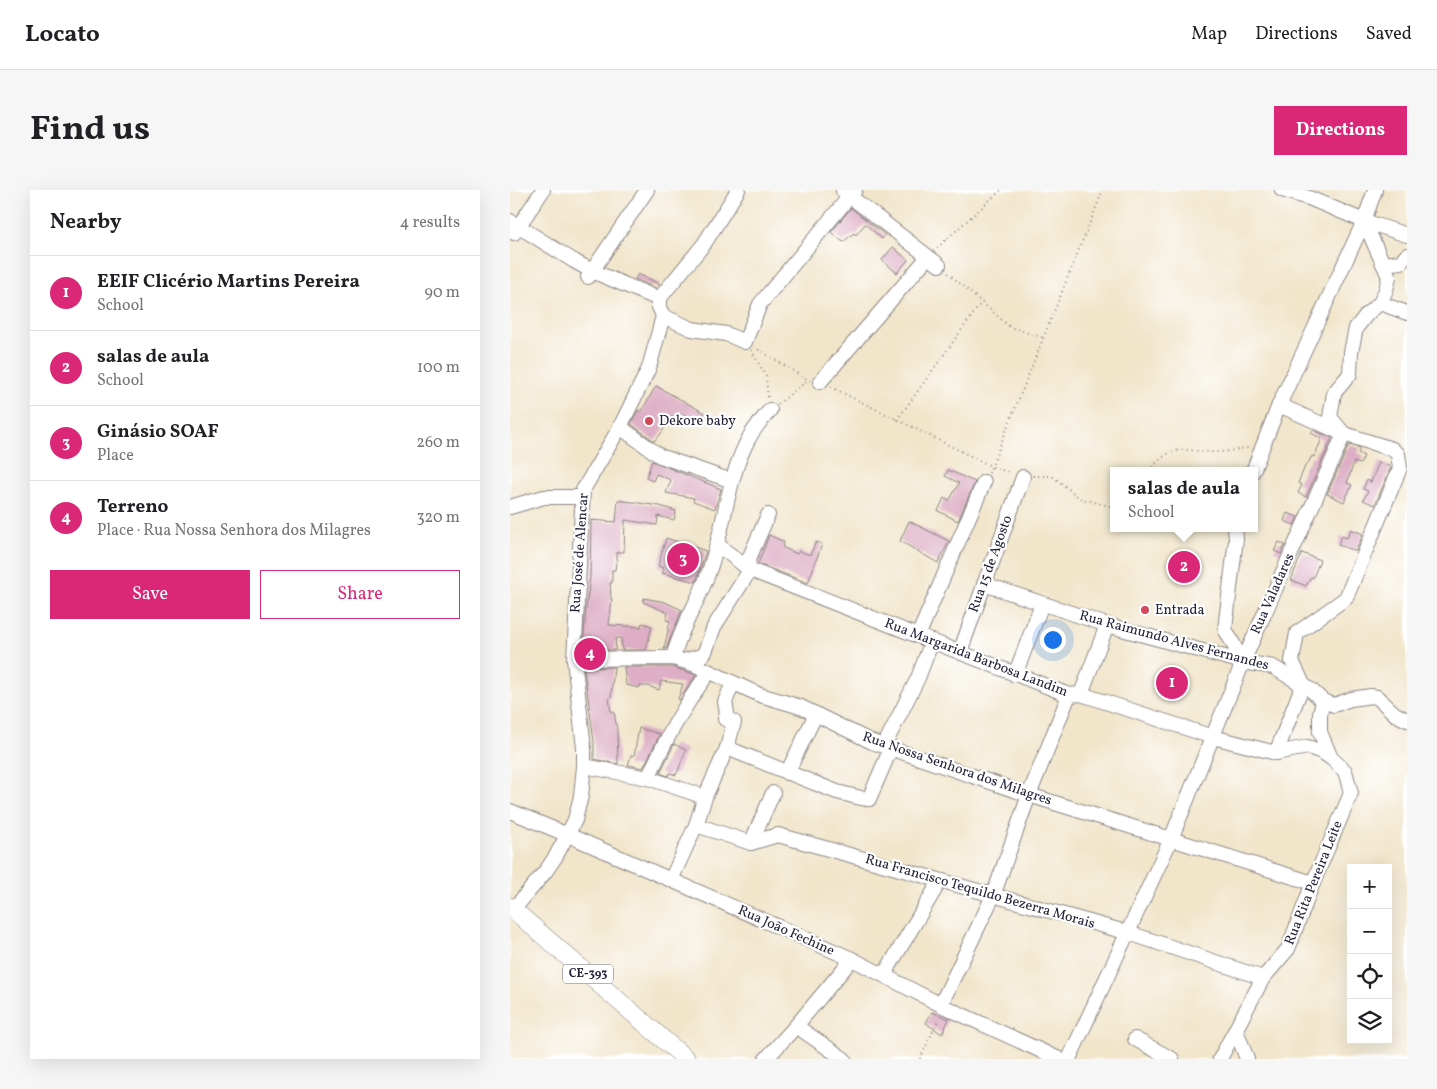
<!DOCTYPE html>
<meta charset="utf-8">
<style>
body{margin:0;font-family:Vollkorn,serif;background:#f6f6f6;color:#202124}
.controls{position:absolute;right:15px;bottom:15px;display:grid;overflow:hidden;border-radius:0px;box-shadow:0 5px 20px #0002}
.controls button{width:45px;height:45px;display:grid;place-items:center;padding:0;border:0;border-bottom:1px solid #e0e0e0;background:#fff;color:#202124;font:25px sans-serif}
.you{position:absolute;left:542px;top:449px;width:18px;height:18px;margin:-12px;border:4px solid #fff;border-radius:50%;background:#1a73e8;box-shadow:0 0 0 8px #1a73e833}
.badge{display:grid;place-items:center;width:32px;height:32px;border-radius:50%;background:#db2777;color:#fff;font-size:16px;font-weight:700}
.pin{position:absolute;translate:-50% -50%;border:2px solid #fff;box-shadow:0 1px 5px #0006}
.popup{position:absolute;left:600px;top:277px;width:148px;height:65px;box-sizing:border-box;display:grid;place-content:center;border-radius:0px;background:#fff;filter:drop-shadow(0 1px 4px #0005);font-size:16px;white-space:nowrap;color:#757577}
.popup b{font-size:19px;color:#202124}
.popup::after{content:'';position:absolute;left:50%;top:100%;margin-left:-10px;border:10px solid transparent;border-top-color:#fff}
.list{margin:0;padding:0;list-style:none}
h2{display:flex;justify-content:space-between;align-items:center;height:65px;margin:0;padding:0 20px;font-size:21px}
h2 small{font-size:16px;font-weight:400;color:#757577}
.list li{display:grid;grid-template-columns:32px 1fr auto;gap:15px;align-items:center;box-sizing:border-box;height:75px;padding:0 20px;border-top:1px solid #e0e0e0}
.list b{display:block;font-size:19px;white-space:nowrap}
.list p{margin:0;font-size:16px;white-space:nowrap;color:#757577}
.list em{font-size:16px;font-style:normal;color:#757577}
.actions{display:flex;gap:10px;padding:15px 20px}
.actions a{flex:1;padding:11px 0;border:1px solid #db2777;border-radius:0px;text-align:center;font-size:18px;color:#db2777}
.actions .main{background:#db2777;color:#fff}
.icon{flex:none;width:28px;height:28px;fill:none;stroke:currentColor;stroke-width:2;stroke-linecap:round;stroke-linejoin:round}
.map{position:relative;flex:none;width:897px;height:869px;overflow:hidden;border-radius:0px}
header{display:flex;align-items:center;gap:30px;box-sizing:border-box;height:70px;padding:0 25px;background:#fff;border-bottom:1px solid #e0e0e0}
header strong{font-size:24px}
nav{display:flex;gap:28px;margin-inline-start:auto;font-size:18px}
.intro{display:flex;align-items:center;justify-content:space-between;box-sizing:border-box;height:120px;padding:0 30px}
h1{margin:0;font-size:35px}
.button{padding:12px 22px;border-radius:0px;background:#db2777;color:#fff;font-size:18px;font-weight:700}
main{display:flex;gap:30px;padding:0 30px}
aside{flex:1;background:#fff;border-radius:0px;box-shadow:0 5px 20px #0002}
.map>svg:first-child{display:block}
</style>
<header>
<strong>Locato</strong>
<nav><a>Map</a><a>Directions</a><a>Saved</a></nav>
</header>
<div class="intro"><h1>Find us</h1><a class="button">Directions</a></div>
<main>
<aside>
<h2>Nearby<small>4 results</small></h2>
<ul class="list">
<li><span class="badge">1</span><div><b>EEIF Clicério Martins Pereira</b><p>School</p></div><em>90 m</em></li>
<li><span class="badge">2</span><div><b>salas de aula</b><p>School</p></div><em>100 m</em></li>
<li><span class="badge">3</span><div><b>Ginásio SOAF</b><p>Place</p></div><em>260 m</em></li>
<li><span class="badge">4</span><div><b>Terreno</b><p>Place · Rua Nossa Senhora dos Milagres</p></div><em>320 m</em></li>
</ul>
<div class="actions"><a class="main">Save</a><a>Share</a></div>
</aside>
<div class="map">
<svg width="897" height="869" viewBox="0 0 897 869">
<rect width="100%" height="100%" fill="#fff"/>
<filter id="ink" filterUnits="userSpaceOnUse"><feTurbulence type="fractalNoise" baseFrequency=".02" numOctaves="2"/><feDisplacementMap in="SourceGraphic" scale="10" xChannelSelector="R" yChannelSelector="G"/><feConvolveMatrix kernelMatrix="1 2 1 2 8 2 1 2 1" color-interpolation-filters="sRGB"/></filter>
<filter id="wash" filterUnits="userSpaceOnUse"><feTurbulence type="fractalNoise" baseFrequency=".0096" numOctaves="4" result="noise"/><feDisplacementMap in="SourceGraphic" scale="20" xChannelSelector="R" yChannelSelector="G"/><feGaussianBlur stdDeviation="1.12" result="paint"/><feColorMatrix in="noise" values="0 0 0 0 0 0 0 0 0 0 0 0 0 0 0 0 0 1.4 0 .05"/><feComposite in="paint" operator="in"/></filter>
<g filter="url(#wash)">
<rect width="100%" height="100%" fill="#f1e5ca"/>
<g id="blocks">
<g fill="#ddaec5">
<path d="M341,18L375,45L372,49L355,34L346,45L344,43L333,52L321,42Z"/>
<path d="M383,57L398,70L387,83L372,70Z"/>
<path d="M128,84L150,94L146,98L125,89Z"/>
<path d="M146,196L195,223L190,232L171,223L168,228L162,226L150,245L144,251L121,234L128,220L131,222Z"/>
<path d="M803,240L822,248L796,307L788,303L792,295L788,293L796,274L797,275L802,266L804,267L812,249L801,243Z"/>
<path d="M839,255L850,258L848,263L854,266L850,274L844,272L837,293L842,295L834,312L817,304Z"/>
<path d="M142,271L211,299L205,319L183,311L184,308L156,303L161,290L146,284L143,291L136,288Z"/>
<path d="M869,272L881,277L865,315L853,310L858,301L853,299L857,290L861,292Z"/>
<path d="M438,280L465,292L448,331L428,321L434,308L439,311L449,293L435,286Z"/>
<path d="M108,310L150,316L166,321L164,330L148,326L147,335L115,330L114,362H107V372H106L105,380H102V393H100L101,409H102L99,435L131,437L132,433L142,436L136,460H112L111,448H106L105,460H73L76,418L80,387L81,330L106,332Z"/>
<path d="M777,323L788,327L784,335L774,331Z"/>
<path d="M399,331L439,351L428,373L390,351Z"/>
<path d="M841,339L853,344L846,361L828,355L831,346L837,348Z"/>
<path d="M259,345L274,352L272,357L287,364L289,361L300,365L306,352L312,354L298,393L248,374Z"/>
<path d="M156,348L196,361L186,392L152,383L154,378L148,376Z"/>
<path d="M769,352L775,355L771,364L764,361Z"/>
<path d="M792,363L810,370L803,388L801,387L796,396L781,390Z"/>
<path d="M134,408L155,412L172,420L156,459H154L160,431L156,430L158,423L133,412Z"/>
<path d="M104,477L101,507L99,508L101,522H104L107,539L108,574L84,569V552L74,478Z"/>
<path d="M114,477H162L186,485L170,510L168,509L173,494L151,491L149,500L138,496H129V498L116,495Z"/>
<path d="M129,538L150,544L133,578L118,575L121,565L124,566Z"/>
<path d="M164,554L176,560L168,581L166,585L160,583L158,586L150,583Z"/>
<path d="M422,822L439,829L432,844L416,833Z"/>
</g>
</g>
</g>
<g filter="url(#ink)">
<use href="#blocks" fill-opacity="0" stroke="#8a8482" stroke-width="1"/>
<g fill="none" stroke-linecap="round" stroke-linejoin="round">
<g stroke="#8a8482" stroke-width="16">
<g id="minor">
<path d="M772,0L799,8L854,31L897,45"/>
<path d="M333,1L429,75"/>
<path d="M0,31L64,71L82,81L149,109"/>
<path d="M4,43L33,0"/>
<path d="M873,74L891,72L897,65"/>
<path d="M78,87L137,0"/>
<path d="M870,113L897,123"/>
<path d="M153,126L182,139L216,144L235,152L250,114L345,0"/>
<path d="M310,192L418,67"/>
<path d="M110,237L150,266L222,291"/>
<path d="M743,281L769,215L854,31L865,0"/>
<path d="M0,317L34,307H72"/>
<path d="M725,338L726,349L715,439L733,472"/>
<path d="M208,355L240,380L559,505L571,504L703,547L766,563L798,557L812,562L821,568"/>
<path d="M474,394L597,435L733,472L763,477L801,500L813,511L824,515L841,509L861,506L867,507L885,524L897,530"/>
<path d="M408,446L474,292"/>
<path d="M450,462L513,287"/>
<path d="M163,468C170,438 188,413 198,384C215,339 216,290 239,248C244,238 253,229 260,220"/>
<path d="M64,469L163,468L183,474L250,505L291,517L362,552L519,605L803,693"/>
<path d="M174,471L191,466L195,462L204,437L240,380L238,371L258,325"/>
<path d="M505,485L532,414"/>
<path d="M571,504L597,435"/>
<path d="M374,556L408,488L422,451"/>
<path d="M217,558L327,602L351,608L359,609L381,558"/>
<path d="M766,563L793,494L782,471L787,443L836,408L890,278L888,264L882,259L834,244L769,215"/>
<path d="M74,576L138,588L195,607"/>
<path d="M277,583L306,524"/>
<path d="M138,588C156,549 173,517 199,482"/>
<path d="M0,621L58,645L342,769L435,817L549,869"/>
<path d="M186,635L241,653L268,645L619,743L753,788"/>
<path d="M241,653L263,603"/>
<path d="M161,690L186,635L195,607L217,558L224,532L215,529L217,523L215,512L223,493"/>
<path d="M3,720L35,682L46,666L65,630L71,606L74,576V558L64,469L73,300L110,237L139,178L153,126L149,117V109L194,54L228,0"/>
<path d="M374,785L430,691"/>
<path d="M431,814L483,706L519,605L559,505"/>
<path d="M286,836L334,869"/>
<path d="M726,840L737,869"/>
<path d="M625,849L662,869"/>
<path d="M256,869L286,836L342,769"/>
<path d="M559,869L661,649L733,472L834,244L820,227L824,203L840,184L841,162L846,138L857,124L870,113L876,100L879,87L854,31"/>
<path d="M710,869L753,788L778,759L803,693L841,603L835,581L821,568L810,542V524L813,511"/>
</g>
</g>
<g stroke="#8a8482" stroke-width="19">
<path id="major" d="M0,717L176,869"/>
</g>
<g stroke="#8a8482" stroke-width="2" stroke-dasharray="1 4" stroke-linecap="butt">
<path d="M427,58L491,0"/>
<path d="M438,83L500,137L534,148"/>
<path d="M244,157L300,191"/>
<path d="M241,160L256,186L258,209"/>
<path d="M321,197L483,277L501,283"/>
<path d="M268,214L298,190"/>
<path d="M387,230L471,113"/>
<path d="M639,281C664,251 674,262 707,262C717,262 728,259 738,258"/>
<path d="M479,283L593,0"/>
<path d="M523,286H542L571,309L604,317"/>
<path d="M410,869L429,828"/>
</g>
<use href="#minor" stroke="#fff" stroke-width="14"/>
<use href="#major" stroke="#fff" stroke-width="18"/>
</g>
</g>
<g fill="#d1495b" stroke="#fff" stroke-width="2">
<circle cx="139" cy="231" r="5"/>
<circle cx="635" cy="420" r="5"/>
</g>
<g text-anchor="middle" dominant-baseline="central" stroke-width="4.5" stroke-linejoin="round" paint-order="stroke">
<rect fill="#fff" stroke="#646476" stroke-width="1" x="53" y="774.5" width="50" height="19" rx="4"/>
<g font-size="12" font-weight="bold" fill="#22223b">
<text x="78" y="784">CE-393</text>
</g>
<g font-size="14" fill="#22223b" stroke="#fff" text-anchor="start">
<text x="149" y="231">Dekore baby</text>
<text x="645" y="420">Entrada</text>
</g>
<g font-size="14" fill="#22223b" stroke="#fff">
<text transform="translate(70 363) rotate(-86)">Rua José de Alencar</text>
<text transform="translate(481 374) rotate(-70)">Rua 15 de Agosto</text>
<text transform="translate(763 404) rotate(-66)">Rua Valadares</text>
<text transform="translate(664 451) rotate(15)">Rua Raimundo Alves Fernandes</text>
<text transform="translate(466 468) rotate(21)">Rua Margarida Barbosa Landim</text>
<text transform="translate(447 579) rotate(19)">Rua Nossa Senhora dos Milagres</text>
<text transform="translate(804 693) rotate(-68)">Rua Rita Pereira Leite</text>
<text transform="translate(470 702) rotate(16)">Rua Francisco Tequildo Bezerra Morais</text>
<text transform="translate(276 741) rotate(24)">Rua João Fechine</text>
</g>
</g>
</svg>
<div class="controls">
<button>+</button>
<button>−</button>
<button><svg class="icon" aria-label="locate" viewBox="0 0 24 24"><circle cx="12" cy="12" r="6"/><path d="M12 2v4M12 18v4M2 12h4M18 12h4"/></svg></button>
<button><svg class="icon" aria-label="layers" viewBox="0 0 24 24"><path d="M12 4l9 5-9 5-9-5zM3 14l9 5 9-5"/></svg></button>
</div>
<div class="you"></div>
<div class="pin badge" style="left:662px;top:493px">1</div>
<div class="pin badge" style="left:674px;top:377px">2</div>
<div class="popup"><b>salas de aula</b>School</div>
<div class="pin badge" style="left:173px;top:369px">3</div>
<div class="pin badge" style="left:80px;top:464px">4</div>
</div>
</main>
